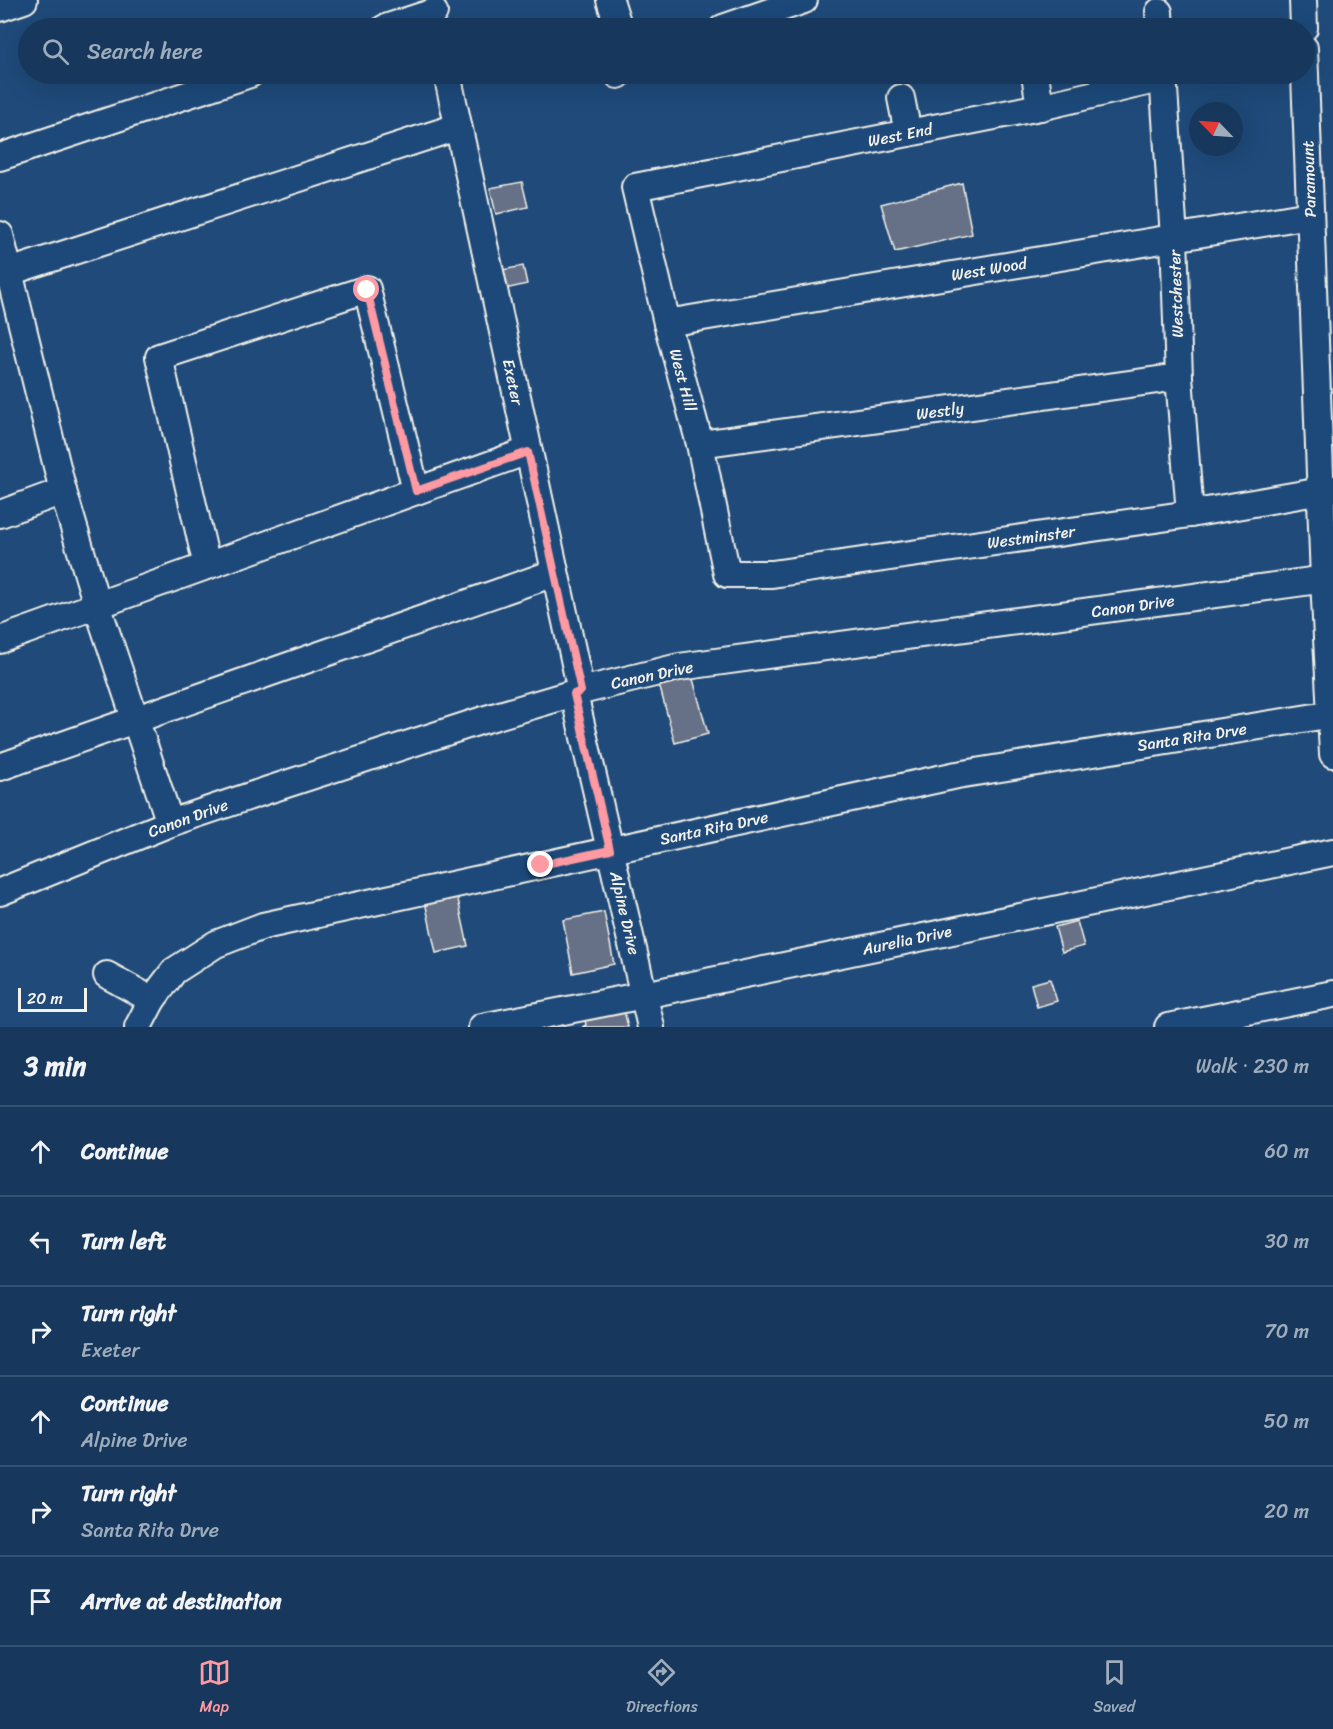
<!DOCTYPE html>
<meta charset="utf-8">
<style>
body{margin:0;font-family:Sriracha,sans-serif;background:#244365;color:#f1f3f6}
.compass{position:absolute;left:1189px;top:102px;width:54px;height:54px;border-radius:50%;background:#17385c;box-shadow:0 6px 24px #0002;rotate:295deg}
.scale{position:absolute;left:18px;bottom:15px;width:69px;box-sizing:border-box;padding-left:6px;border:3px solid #f4f1e8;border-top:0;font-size:16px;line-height:21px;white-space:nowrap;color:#f4f1e8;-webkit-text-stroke:4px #1f4a7a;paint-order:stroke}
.stop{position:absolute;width:18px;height:18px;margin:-14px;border:4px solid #ff9aa2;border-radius:50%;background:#fff}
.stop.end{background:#ff9aa2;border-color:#fff;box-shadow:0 2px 6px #0008}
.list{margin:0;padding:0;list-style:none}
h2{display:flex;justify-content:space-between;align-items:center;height:78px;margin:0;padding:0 24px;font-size:26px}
h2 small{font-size:20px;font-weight:400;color:#9eacbb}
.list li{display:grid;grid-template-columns:39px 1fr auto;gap:18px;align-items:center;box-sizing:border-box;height:90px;padding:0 24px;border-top:2px solid #365272}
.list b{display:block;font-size:22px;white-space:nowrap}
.list p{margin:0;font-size:20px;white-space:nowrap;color:#9eacbb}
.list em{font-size:20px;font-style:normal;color:#9eacbb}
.icon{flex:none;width:33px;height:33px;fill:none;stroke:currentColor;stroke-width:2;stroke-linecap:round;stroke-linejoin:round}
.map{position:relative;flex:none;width:1333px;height:1027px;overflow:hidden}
.search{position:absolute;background:#17385c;box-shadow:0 6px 24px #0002;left:18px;right:18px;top:18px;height:66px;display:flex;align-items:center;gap:15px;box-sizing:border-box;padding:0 21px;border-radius:33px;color:#9eacbb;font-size:22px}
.sheet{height:618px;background:#17385c}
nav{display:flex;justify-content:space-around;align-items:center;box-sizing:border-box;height:84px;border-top:2px solid #365272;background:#17385c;font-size:16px;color:#9eacbb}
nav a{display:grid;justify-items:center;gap:3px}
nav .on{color:#ff9aa2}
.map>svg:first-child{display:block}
</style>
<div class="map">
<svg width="1333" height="1027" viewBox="0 0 1333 1027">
<rect width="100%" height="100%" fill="#1f4a7a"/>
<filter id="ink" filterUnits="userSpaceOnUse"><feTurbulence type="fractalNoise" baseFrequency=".0167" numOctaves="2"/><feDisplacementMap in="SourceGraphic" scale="12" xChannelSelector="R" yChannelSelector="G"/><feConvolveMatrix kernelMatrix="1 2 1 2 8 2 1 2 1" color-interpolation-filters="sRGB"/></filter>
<g filter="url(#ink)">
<g fill="#666f86" stroke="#f4f1e8" stroke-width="1.5">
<path d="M522,182L528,207L496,214L490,188Z"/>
<path d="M962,183L972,234L895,252L881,204Z"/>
<path d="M523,266L527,284L501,290L497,271Z"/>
<path d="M690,668L708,734L675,743L657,677Z"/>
<path d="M456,890L468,946L436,953L424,897Z"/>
<path d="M604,912L614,964L573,973L563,920Z"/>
<path d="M1077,921L1084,946L1062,952L1055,927Z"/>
<path d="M1050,979L1057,1001L1037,1007L1031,984Z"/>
<path d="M622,1002L628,1027H582L586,1025L583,1010Z"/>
</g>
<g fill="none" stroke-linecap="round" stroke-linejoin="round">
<g stroke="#f4f1e8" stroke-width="30">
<g id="street">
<path d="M610,0L619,28"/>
<path d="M1303,0L1304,28"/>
<path d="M0,8L24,0"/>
<path d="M1159,12L1160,28"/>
<path d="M385,28L434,12"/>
<path d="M723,28L804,0"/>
<path d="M1304,48L1324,580L1333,754"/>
<path d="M447,74L581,691"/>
<path d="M1035,74L1040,107"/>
<path d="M1163,74L1174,238L1179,377L1190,514"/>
<path d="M618,75L619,74"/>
<path d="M1164,78L1040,107L635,187L667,323L700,444L727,574H772L1190,514L1333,489"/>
<path d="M901,98L908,133"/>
<path d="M0,157L250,74"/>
<path d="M0,235L63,491L97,605L170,823"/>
<path d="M9,272L457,127"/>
<path d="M667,323L1310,215"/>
<path d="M700,444L1179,377"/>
<path d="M0,514L63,491"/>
<path d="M207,566L159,357L367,289L416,491"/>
<path d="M0,640L528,451"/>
<path d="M574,694L651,1027"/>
<path d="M0,767L554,573"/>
<path d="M0,892L170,823L268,790L483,720L581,691L679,667L1333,578"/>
<path d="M107,975L152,1000"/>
<path d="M138,1027L152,1000L174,971L216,944L263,926L957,775L1333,714"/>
<path d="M482,1027L644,995L1333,852"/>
<path d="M1168,1027L1333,994"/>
</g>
</g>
<use href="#street" stroke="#1f4a7a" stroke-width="26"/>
</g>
</g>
<g fill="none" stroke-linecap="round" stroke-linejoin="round" filter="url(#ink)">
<path stroke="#ff9aa2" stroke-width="8" d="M367,290L416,491L528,452L581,691L574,694L610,850L541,865"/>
</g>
<g text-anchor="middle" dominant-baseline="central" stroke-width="6" stroke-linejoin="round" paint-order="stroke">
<g font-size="16" fill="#f4f1e8" stroke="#1f4a7a">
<text transform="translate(900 135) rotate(-11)">West End</text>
<text transform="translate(1309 179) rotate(-92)">Paramount</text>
<text transform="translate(989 269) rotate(-9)">West Wood</text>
<text transform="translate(1176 294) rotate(-92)">Westchester</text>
<text transform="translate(683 380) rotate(75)">West Hill</text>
<text transform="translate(513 382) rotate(78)">Exeter</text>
<text transform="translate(940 411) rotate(-8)">Westly</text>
<text transform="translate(1031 537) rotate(-8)">Westminster</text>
<text transform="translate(1133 606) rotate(-8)">Canon Drive</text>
<text transform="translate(652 675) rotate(-12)">Canon Drive</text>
<text transform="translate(1192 737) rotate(-9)">Santa Rita Drve</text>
<text transform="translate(188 818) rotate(-20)">Canon Drive</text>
<text transform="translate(714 828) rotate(-12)">Santa Rita Drve</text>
<text transform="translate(625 913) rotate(77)">Alpine Drive</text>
<text transform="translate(907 940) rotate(-12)">Aurelia Drive</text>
</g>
</g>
</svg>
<svg class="compass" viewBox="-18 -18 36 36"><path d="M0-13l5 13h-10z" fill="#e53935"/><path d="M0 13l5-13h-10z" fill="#9eacbb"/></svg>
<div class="scale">20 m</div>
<div class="stop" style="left:367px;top:290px"></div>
<div class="stop end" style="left:541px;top:865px"></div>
<div class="search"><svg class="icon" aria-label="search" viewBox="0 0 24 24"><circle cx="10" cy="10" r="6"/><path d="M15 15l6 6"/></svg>Search here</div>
</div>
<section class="sheet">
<h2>3 min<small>Walk · 230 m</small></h2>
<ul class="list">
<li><svg class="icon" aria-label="ahead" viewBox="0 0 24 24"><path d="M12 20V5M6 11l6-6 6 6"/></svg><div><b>Continue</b></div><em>60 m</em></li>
<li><svg class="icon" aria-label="left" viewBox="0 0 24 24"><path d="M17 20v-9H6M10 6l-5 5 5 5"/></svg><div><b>Turn left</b></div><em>30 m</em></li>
<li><svg class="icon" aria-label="right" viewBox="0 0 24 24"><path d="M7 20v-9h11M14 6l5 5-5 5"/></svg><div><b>Turn right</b><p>Exeter</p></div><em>70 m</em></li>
<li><svg class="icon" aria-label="ahead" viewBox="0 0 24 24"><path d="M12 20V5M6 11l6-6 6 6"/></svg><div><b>Continue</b><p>Alpine Drive</p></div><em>50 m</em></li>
<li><svg class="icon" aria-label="right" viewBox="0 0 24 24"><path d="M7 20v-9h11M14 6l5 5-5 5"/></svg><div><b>Turn right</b><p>Santa Rita Drve</p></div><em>20 m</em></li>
<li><svg class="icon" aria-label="arrive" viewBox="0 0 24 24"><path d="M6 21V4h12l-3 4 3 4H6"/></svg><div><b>Arrive at destination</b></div></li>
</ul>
</section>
<nav>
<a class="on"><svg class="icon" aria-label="map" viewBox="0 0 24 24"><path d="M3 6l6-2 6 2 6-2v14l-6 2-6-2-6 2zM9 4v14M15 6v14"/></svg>Map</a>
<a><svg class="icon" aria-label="directions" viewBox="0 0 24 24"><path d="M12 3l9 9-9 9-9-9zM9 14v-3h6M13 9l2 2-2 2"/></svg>Directions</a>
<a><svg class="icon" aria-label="saved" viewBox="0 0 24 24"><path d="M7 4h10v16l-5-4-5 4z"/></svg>Saved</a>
</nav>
